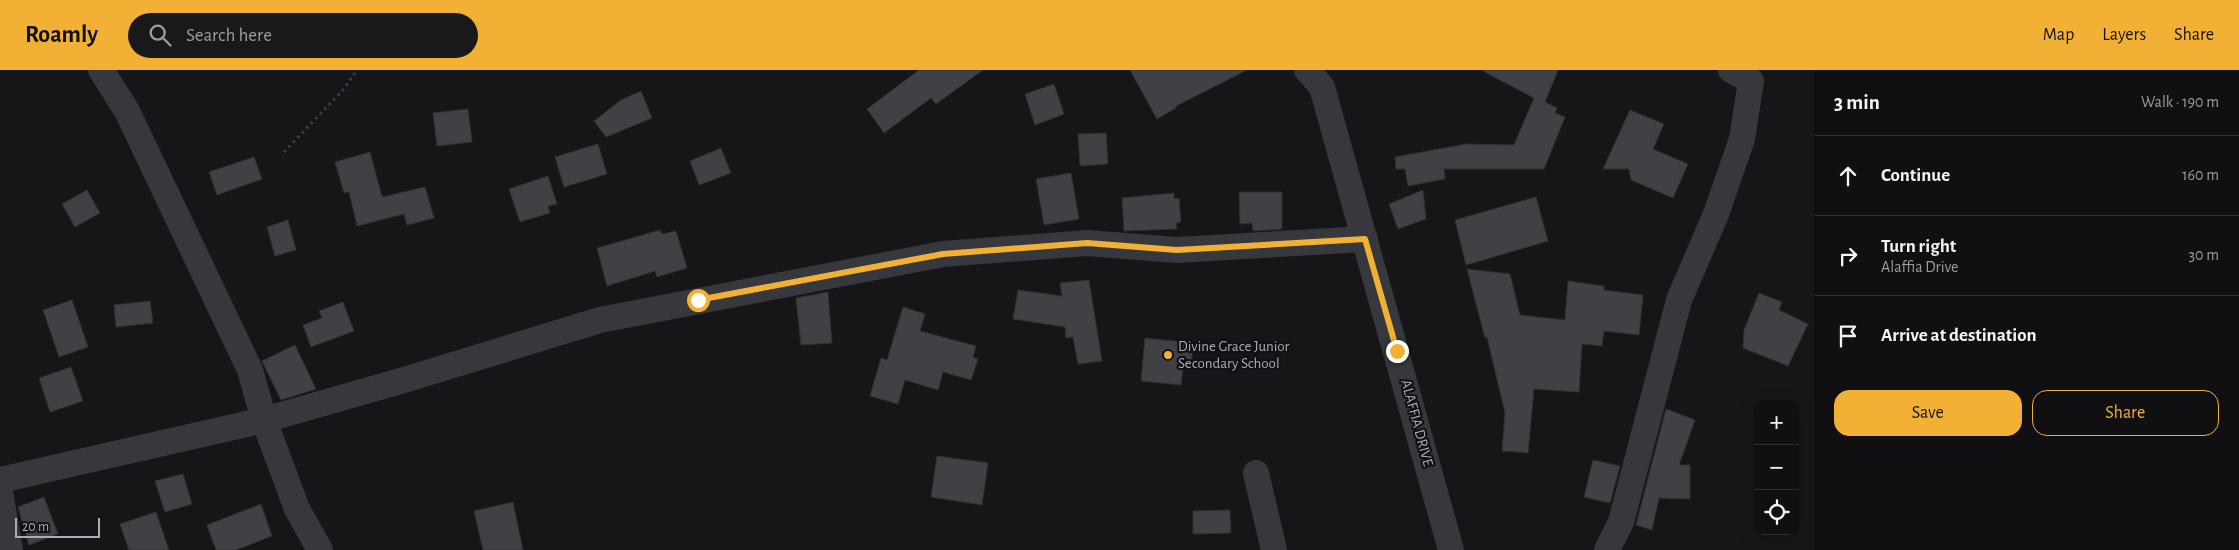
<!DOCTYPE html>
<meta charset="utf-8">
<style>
body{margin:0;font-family:"Alegreya Sans",sans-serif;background:#19191b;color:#f1f3f6}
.controls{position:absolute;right:15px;bottom:15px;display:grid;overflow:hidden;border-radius:10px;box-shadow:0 5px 20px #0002}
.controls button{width:45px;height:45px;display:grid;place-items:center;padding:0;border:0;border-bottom:1px solid #303032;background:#101012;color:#f1f3f6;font:25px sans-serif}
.scale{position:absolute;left:15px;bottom:12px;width:85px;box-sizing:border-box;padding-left:5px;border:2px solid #a8adb8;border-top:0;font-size:14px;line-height:18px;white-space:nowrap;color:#a8adb8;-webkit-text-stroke:4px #111113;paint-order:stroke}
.stop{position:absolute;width:15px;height:15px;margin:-11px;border:4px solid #f2b134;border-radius:50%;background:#fff}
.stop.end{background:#f2b134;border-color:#fff;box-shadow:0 1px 5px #0008}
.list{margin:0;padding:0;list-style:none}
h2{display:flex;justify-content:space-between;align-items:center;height:65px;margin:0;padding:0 20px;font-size:21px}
h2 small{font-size:16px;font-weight:400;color:#9c9d9f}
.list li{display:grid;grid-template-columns:32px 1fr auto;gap:15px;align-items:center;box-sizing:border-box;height:80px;padding:0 20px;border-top:1px solid #303032}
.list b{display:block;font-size:19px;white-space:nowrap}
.list p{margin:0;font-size:16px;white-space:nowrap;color:#9c9d9f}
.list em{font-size:16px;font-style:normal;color:#9c9d9f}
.actions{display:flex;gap:10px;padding:15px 20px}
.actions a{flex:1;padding:11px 0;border:1px solid #f2b134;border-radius:15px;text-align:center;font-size:18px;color:#f2b134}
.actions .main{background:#f2b134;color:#111}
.icon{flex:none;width:28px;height:28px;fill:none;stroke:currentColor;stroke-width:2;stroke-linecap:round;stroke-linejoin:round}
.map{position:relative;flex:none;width:1814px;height:480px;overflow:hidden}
header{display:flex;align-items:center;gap:30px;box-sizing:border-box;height:70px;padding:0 25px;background:#f2b134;color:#111}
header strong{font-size:24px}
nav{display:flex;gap:28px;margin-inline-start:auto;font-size:18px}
.search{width:350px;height:45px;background:#19191b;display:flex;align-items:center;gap:12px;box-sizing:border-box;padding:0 18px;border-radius:28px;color:#9c9d9f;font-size:19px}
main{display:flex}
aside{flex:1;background:#101012}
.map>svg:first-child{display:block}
</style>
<header>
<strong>Roamly</strong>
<div class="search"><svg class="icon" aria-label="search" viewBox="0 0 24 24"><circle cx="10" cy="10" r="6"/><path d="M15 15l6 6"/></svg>Search here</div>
<nav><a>Map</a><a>Layers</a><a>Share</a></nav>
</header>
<main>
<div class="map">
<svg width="1814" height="480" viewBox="0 0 1814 480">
<rect width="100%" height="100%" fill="#161618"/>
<g fill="#404145" stroke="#303034">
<path d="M919,0H983L936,34L931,28L884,63L867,39Z"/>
<path d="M1130,0H1247L1176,36V38L1157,49Z"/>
<path d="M1481,0H1558L1545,32L1557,38L1555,43L1565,47L1544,99H1444L1445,109L1408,116L1405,99H1396L1395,87L1466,74L1514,75L1534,28Z"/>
<path d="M1054,14L1064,44L1035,55L1025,24Z"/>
<path d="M641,21L652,48L606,67L594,51L621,30Z"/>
<path d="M468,39L472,72L437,76L433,43Z"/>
<path d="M1630,40L1664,54L1653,79L1688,94L1673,128L1631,110L1629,99H1603Z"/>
<path d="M1106,63L1108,94L1080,96L1078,64Z"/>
<path d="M598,74L607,104L564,117L555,87Z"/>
<path d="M721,78L731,103L699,115L690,91Z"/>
<path d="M370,82L382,127L425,117L434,148L407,155L404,144L357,156L349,122L344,123L335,92Z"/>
<path d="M254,87L262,109L217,125L209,102Z"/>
<path d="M1071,103L1079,149L1044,155L1036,109Z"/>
<path d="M548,106L557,134L548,136L550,143L520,152L509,119Z"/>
<path d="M87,120L100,143L75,157L62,134Z"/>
<path d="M1423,120L1426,149L1398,159L1389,134Z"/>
<path d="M1239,122H1282V159L1253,161L1252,153L1240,154Z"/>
<path d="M1174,123V129L1179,128L1181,152L1176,153L1177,159L1124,161L1122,128Z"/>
<path d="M1536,127L1548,171L1466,195L1455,150Z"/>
<path d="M288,150L296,180L275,186L267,157Z"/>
<path d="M660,160L662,164L676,161L687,198L657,207L655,201L607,216L597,178Z"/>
<path d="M1467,199L1510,204L1520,245L1565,250L1568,211L1604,216V220L1643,225L1639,265L1604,261L1602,276L1582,274L1579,322L1534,319L1528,383L1502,381L1505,343L1487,267L1485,268Z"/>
<path d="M1089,210L1102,291L1078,294L1073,267L1066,268L1065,257L1013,249L1018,220L1062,226L1060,213Z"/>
<path d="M828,222L832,273L801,275L796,228Z"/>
<path d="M1759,223L1782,232L1779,240L1808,254L1788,296L1743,278L1744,260Z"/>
<path d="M72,230L88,277L59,287L43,240Z"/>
<path d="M150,231L153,253L116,257L114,235Z"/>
<path d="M343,232L354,261L311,277L303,255L322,248L319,241Z"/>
<path d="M903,237L925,244L920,261L976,276L973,287L978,289L971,310L943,302L938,320L905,310L898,334L870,326L881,288L887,290Z"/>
<path d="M1145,268L1193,273L1191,299L1183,298L1181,315L1141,311Z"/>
<path d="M295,275L316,319L281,330L262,291Z"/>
<path d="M71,297L83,331L50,342L39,308Z"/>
<path d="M1666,339L1695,350L1679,395H1690V429L1659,428L1652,460L1636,455Z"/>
<path d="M937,386L988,393L982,435L931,427Z"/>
<path d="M1593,390L1620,396L1610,433L1584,427Z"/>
<path d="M183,404L192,434L165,442L155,411Z"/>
<path d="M44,427L58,464L29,475L18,437Z"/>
<path d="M513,432L523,480H483L474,441Z"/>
<path d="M261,434L272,466L236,480H216L207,455Z"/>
<path d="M1230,440L1231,463L1193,464V441Z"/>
<path d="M156,442L169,480H129L120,454Z"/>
</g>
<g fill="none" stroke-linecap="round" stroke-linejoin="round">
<path stroke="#3d3f44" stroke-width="3" stroke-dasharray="2.5 4" stroke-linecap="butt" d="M284,82L343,20L357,0"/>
<g stroke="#37383d" stroke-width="26">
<path d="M101,0L127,41L250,300L264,350L297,439L320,480"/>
<path d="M1307,0L1322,17L1451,480"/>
<path d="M1256,403L1274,480"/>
<path d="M0,410L264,350L404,310L600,250L943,184L1087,173L1177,180L1365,169"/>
<path d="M0,422L10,480"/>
<path d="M1607,480L1621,452L1679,230L1716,144L1742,69L1751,11L1731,0"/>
</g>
</g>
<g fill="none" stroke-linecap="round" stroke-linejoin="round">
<path stroke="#f2b134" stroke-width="6" d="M698,230L943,184L1087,173L1177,180L1365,169L1397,281"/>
</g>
<circle fill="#f2b134" stroke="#111113" stroke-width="2" cx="1168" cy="285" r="5"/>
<g text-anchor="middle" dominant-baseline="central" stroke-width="4.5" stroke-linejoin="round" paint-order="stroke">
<g font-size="15" fill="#a8adb8" stroke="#111113" text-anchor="start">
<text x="1178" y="276">Divine Grace Junior<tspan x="1178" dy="17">Secondary School</tspan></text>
</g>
<g font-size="15" fill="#a8adb8" stroke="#111113">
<text transform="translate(1417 353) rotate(75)">ALAFFIA DRIVE</text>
</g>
</g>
</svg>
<div class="controls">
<button>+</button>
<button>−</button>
<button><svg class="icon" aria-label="locate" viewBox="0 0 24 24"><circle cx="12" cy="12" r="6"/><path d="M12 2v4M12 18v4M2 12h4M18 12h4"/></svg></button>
</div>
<div class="scale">20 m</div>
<div class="stop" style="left:698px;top:230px"></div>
<div class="stop end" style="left:1397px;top:281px"></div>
</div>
<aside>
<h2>3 min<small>Walk · 190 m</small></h2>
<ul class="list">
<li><svg class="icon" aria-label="ahead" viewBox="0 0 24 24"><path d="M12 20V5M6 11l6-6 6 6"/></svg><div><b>Continue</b></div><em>160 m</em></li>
<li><svg class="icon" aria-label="right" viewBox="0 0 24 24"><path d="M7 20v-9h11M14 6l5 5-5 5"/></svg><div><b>Turn right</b><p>Alaffia Drive</p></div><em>30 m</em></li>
<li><svg class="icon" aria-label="arrive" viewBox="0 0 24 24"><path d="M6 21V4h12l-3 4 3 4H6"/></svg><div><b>Arrive at destination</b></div></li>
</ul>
<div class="actions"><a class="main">Save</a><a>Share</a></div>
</aside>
</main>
